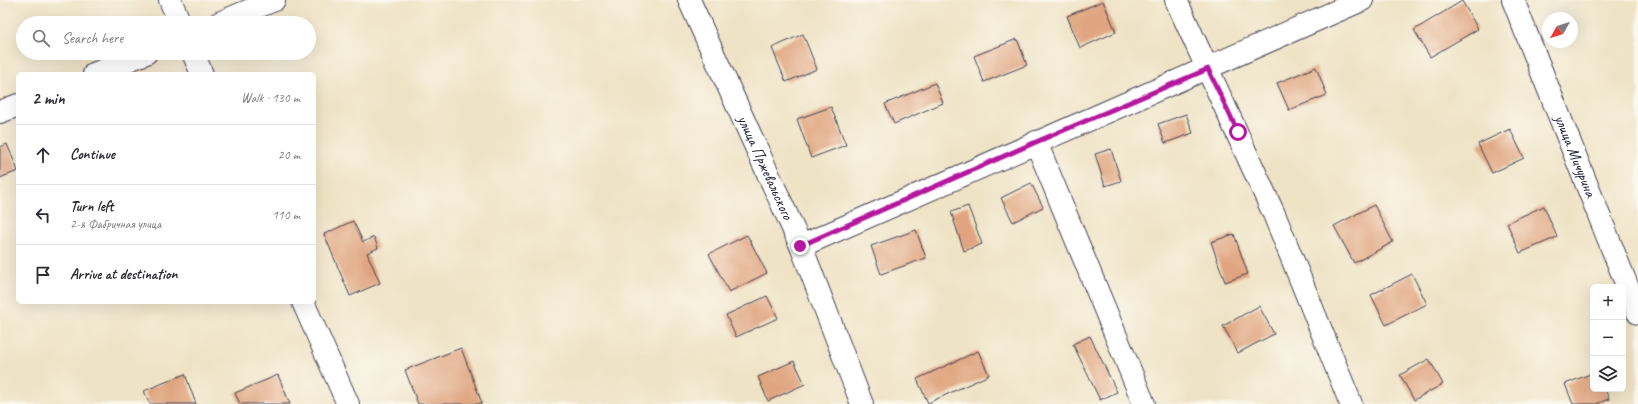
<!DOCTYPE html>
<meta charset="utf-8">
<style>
body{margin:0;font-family:Caveat,sans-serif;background:#f7f7f7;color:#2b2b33}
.controls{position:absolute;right:12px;bottom:12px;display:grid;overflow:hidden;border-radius:6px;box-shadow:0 4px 16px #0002}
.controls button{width:36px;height:36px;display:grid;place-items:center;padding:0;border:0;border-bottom:1px solid #e1e1e2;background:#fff;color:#2b2b33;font:20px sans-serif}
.compass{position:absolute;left:1542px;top:12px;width:36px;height:36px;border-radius:50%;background:#fff;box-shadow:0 4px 16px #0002;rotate:231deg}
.stop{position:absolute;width:12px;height:12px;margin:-9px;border:3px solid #b5179e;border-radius:50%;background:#fff}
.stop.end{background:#b5179e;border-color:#fff;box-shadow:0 1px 4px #0008}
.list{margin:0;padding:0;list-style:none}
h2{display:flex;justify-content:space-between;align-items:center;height:52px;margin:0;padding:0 16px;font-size:17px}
h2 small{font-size:13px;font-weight:400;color:#7c7c81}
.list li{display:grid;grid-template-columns:26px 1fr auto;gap:12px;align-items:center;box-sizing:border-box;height:60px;padding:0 16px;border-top:1px solid #e1e1e2}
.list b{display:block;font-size:15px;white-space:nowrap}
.list p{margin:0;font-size:13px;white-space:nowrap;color:#7c7c81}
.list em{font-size:13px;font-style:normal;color:#7c7c81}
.icon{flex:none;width:22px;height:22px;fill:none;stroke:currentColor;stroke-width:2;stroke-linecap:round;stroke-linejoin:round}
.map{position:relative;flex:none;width:1638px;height:404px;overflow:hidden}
.search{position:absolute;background:#fff;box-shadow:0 4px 16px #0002;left:16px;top:16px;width:300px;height:44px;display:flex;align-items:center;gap:10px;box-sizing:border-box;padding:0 14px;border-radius:22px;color:#7c7c81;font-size:15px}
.panel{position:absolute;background:#fff;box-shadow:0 4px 16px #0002;left:16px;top:72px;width:300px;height:232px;border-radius:6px}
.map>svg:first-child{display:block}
</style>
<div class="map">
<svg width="1638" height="404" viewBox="0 0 1638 404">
<rect width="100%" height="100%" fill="#fbf7ec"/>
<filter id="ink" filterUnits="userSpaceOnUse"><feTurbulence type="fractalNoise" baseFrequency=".025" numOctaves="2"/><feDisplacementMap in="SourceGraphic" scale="8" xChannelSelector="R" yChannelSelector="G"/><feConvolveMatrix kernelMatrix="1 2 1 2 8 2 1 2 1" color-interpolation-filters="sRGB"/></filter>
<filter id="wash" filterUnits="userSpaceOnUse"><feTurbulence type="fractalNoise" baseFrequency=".012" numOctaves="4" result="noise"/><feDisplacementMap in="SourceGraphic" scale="16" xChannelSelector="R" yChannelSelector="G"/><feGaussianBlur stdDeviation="0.9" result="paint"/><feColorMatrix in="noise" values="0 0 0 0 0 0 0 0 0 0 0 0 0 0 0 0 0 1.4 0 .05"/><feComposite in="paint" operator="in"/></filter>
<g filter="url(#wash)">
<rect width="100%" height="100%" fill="#efe3c6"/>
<g id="blocks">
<g fill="#e0a580">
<path d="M1103,1L1116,32L1080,48L1067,16Z"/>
<path d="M1462,1L1478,29L1430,57L1414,30Z"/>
<path d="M803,34L817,69L786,82L772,48Z"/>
<path d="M1017,39L1027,65L984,82L974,56Z"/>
<path d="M1316,67L1327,95L1289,110L1277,83Z"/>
<path d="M935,83L943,103L894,124L885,104Z"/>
<path d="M831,107L846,145L811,158L797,119Z"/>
<path d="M1186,114L1193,133L1165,143L1158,124Z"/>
<path d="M1510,129L1524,158L1492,173L1478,144Z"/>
<path d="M7,144L18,171L0,178V147Z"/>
<path d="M1111,149L1121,181L1105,186L1095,154Z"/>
<path d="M1031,183L1043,207L1013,222L1001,198Z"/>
<path d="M1374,205L1393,242L1354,263L1334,226Z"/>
<path d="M968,206L982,244L964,251L951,212Z"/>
<path d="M1544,206L1557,237L1520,253L1507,223Z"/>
<path d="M353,221L363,242L374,237L378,248L367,253L380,283L350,296L324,234Z"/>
<path d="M916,230L926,258L881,274L871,246Z"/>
<path d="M1234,234L1248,274L1225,282L1211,242Z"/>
<path d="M747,235L767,273L729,292L709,254Z"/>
<path d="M1412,274L1427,304L1386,325L1371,295Z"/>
<path d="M767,296L778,318L736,337L726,315Z"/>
<path d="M1259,306L1274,334L1238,353L1223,326Z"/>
<path d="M1090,336L1117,392L1100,400L1073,344Z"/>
<path d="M461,348L482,403L478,404H418L405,370Z"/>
<path d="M978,351L989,375L928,403L917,379Z"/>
<path d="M1429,359L1443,384L1414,400L1400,375Z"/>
<path d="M794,361L805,384L768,401L758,377Z"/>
<path d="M1593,373V389H1605L1609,399L1596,404H1573L1565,384Z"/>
<path d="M185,374L196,404H150L144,391Z"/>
<path d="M278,375L290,404H240L235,393Z"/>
</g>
</g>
</g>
<g filter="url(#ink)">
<use href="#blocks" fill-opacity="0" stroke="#413f50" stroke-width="1"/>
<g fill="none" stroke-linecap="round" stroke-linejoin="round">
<g stroke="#413f50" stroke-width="24">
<g id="minor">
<path d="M170,0L180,23"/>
<path id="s1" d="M689,0L801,246L862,404"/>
<path d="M1176,0L1274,214L1351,404"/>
<path id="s2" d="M1513,0L1638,313"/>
<path d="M219,23L274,0"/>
<path d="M193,53L202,74"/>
<path d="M94,74L146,53"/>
<path d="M0,112L18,105"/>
<path d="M1036,142L1144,404"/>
<path d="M801,246C988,163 1176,83 1362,0"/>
<path d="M303,302L348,404"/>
</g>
</g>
<use href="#minor" stroke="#fff" stroke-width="22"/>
</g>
</g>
<g fill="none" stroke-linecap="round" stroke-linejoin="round" filter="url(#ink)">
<path stroke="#b5179e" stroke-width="5" d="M800,246L1036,142L1208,69L1238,132"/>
</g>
<g text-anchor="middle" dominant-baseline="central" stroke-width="3" stroke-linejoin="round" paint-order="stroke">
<g font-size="16" fill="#22223b" stroke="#fbf7ec">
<text stroke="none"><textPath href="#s2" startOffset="168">улица Мичурина</textPath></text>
<text stroke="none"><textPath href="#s1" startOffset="184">улица Пржевальского</textPath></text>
</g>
</g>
</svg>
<div class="controls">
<button>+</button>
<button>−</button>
<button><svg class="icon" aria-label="layers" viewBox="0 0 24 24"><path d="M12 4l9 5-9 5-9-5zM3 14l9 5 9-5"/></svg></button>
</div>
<svg class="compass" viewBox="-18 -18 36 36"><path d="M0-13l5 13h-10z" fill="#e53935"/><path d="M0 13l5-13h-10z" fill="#7c7c81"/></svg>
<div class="stop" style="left:1238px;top:132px"></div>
<div class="stop end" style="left:800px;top:246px"></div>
<div class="search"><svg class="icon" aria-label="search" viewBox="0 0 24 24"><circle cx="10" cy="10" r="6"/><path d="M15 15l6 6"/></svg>Search here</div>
<section class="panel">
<h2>2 min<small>Walk · 130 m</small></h2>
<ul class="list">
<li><svg class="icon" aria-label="ahead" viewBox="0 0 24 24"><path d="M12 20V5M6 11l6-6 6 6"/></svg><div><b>Continue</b></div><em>20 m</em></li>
<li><svg class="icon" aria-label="left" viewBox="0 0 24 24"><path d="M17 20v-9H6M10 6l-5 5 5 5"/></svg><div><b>Turn left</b><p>2-я Фабричная улица</p></div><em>110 m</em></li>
<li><svg class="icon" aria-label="arrive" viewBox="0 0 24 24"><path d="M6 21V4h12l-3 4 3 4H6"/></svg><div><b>Arrive at destination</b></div></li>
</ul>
</section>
</div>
